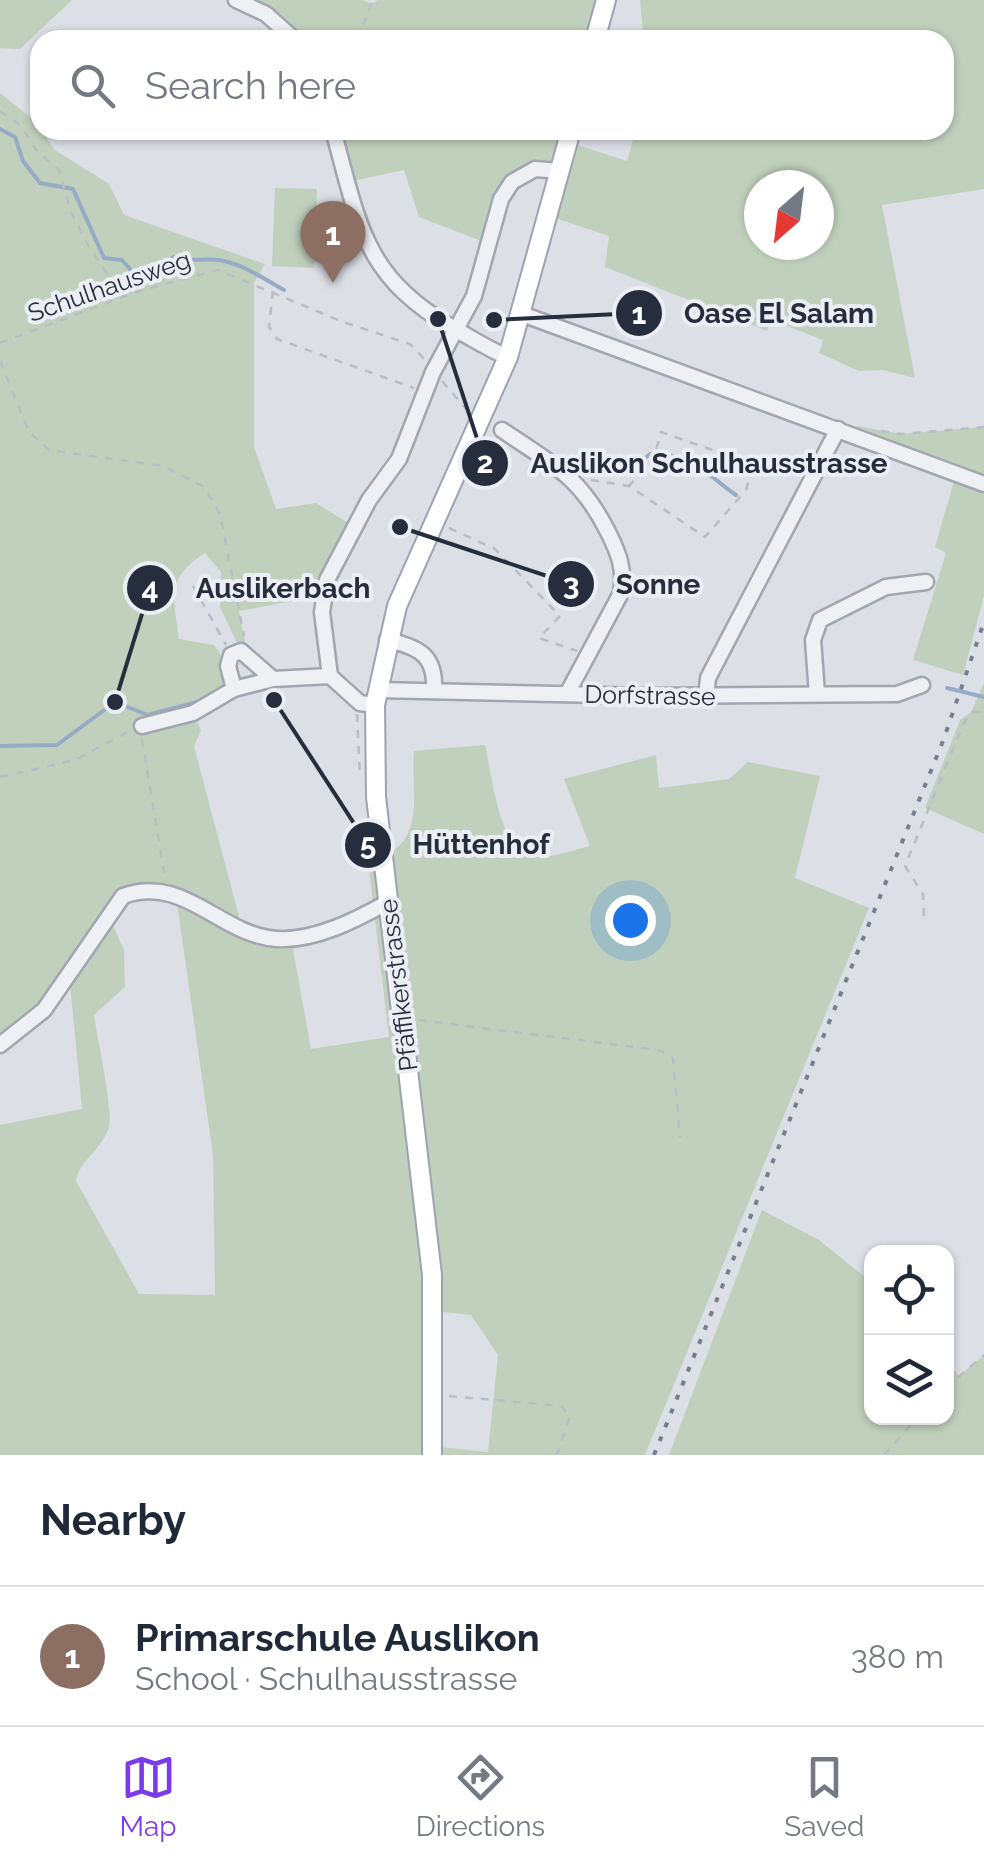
<!DOCTYPE html>
<meta charset="utf-8">
<style>
body{margin:0;font-family:Raleway,sans-serif;background:#f6f6f7;color:#1f2937}
.controls{position:absolute;right:30px;bottom:30px;display:grid;overflow:hidden;border-radius:20px;box-shadow:0 2px 8px #0004}
.controls button{width:90px;height:90px;display:grid;place-items:center;padding:0;border:0;border-bottom:2px solid #e0e1e3;background:#fff;color:#1f2937;font:50px sans-serif}
.compass{position:absolute;left:744px;top:170px;width:90px;height:90px;border-radius:50%;background:#fff;box-shadow:0 2px 8px #0004;rotate:208deg}
.you{position:absolute;left:630px;top:920px;width:35px;height:35px;margin:-25px;border:8px solid #fff;border-radius:50%;background:#1a73e8;box-shadow:0 0 0 15px #1a73e833}
.badge{display:grid;place-items:center;width:65px;height:65px;border-radius:50%;background:#7c3aed;color:#fff;font-size:32px;font-weight:700}
.pin{position:absolute;translate:-50% -82px;filter:drop-shadow(0 2px 5px #0008)}
.pin::after{content:'';position:absolute;top:52px;width:35px;height:30px;background:inherit;clip-path:polygon(0 0,100% 0,50% 100%)}
.list{margin:0;padding:0;list-style:none}
h2{display:flex;justify-content:space-between;align-items:center;height:130px;margin:0;padding:0 40px;font-size:42px}
h2 small{font-size:32px;font-weight:400;color:#747a83}
.list li{display:grid;grid-template-columns:65px 1fr auto;gap:30px;align-items:center;box-sizing:border-box;height:140px;padding:0 40px;border-top:2px solid #e0e1e3}
.list b{display:block;font-size:38px;white-space:nowrap}
.list p{margin:0;font-size:32px;white-space:nowrap;color:#747a83}
.list em{font-size:32px;font-style:normal;color:#747a83}
.icon{flex:none;width:55px;height:55px;fill:none;stroke:currentColor;stroke-width:2;stroke-linecap:round;stroke-linejoin:round}
.map{position:relative;flex:none;width:984px;height:1455px;overflow:hidden}
.search{position:absolute;background:#fff;box-shadow:0 2px 8px #0004;left:30px;right:30px;top:30px;height:110px;display:flex;align-items:center;gap:25px;box-sizing:border-box;padding:0 35px;border-radius:30px;color:#747a83;font-size:38px}
.sheet{height:270px;background:#fff}
nav{display:flex;justify-content:space-around;align-items:center;box-sizing:border-box;height:140px;border-top:2px solid #e0e1e3;background:#fff;font-size:28px;color:#747a83}
nav a{display:grid;justify-items:center;gap:5px}
nav .on{color:#7c3aed}
.map>svg:first-child{display:block}
</style>
<div class="map">
<svg width="984" height="1455" viewBox="0 0 984 1455">
<rect width="100%" height="100%" fill="#dcdfe6"/>
<g fill="#c1d0bd" fill-rule="evenodd">
<path d="M0,0H72L20,49L0,48Z"/>
<path d="M236,0H363L372,4L378,0H602L595,40H295Z"/>
<path d="M640,0H984V189L882,205L915,378L883,370L859,371L819,353L823,340L772,320L767,331L605,267L609,236L549,216L560,172L547,168L512,182L489,244L419,217L404,170L348,182L333,130H571L568,142L627,161L636,130H944V40H644ZM759,185H819V245H759Z"/>
<path d="M0,93L34,120L55,150L109,184L124,215L265,264L254,283V447L276,509L316,503L355,527L324,595L239,611L247,652L241,651L220,607L221,572L205,553C166,578 173,596 179,639L214,645L228,666L234,689L193,713L201,730L194,746L242,928L291,938L311,1049L389,1037L364,826L378,822L383,857C427,835 410,794 414,751L485,745C492,774 499,854 534,857C552,858 573,850 590,846L564,779L656,755L659,788L729,779L748,762L820,776L795,878L869,908L645,1455H0V1125L82,1109L69,973L44,1010L0,1045ZM141,889L176,896L213,1155L215,1295L139,1294L76,1181C79,1161 103,1148 109,1127C113,1109 97,1037 94,1015L125,987L124,950L107,913ZM435,1311L471,1315L498,1355L488,1452L433,1446Z"/>
<path d="M275,188L317,189L314,268L272,266Z"/>
<path d="M857,426L901,434L984,427V596L963,675L913,660L946,553L935,547L956,474L849,433Z"/>
<path d="M984,683V834L925,808L960,720L971,712Z"/>
<path d="M762,1210L819,1240L871,1282L872,1418H946L947,1362L959,1376L984,1355V1455H669Z"/>
</g>
<g fill="none" stroke-linecap="round" stroke-linejoin="round">
<g stroke="#97abc6" stroke-width="4">
<path d="M0,129L15,137L23,161L40,183L73,189L104,258L122,260L136,276L146,277L174,257C192,263 207,257 224,261C246,266 264,279 284,290"/>
<path d="M615,468L638,464L650,454C695,454 703,472 736,495"/>
<path d="M947,688L984,697"/>
<path d="M0,746L57,745L115,702L148,715L197,702"/>
</g>
<g stroke="#a2a6b0" stroke-width="19">
<g id="minor">
<path d="M236,0L266,14L295,40"/>
<path d="M333,130C359,224 363,276 453,328C472,338 489,350 508,357"/>
<path d="M522,314L984,484"/>
<path d="M502,430C552,464 580,476 608,532C619,554 625,569 621,593L567,694"/>
<path d="M387,640C420,647 436,656 434,691"/>
<path d="M330,676L322,612L327,580L369,500L399,459L433,372L474,296L501,199L512,182L535,169L560,171"/>
<path d="M234,689L228,666L231,655L241,651L273,679"/>
<path d="M377,690L650,696L897,694L922,685"/>
<path d="M817,694L813,640L820,620L886,587L926,582"/>
<path d="M706,697L708,678L838,429"/>
<path d="M142,726L193,713L234,689L273,679L330,676L360,703L375,705"/>
<path d="M0,1045L44,1010L123,896C185,874 219,935 277,939C315,941 356,920 388,902"/>
</g>
</g>
<g stroke="#9ca3b1" stroke-width="22">
<g id="major">
<path d="M595,40L606,0"/>
<path d="M432,1455V1275L376,797L375,705L397,606L508,357L571,130"/>
</g>
</g>
<g stroke="#babdc4" stroke-width="2.5" stroke-dasharray="8 8" stroke-linecap="butt">
<path d="M357,40L373,0"/>
<path d="M0,111L20,125L37,151L59,170L71,212L90,249L106,272L131,293"/>
<path d="M273,291L269,327L277,339L414,388"/>
<path d="M0,343L139,291L218,270L343,322L410,344L425,360"/>
<path d="M0,361L29,432L49,450L163,466L204,487L220,514L244,636"/>
<path d="M442,381L466,409"/>
<path d="M881,431L901,434L984,427"/>
<path d="M591,480L629,486L705,537L746,490L751,471L718,452L661,432L654,457L629,486"/>
<path d="M449,528L495,549L560,616L539,638L577,651"/>
<path d="M193,586L226,645"/>
<path d="M357,714L360,776"/>
<path d="M142,739L165,878"/>
<path d="M0,777L75,760L128,732"/>
<path d="M924,916L923,894L905,866L963,725L971,712H984"/>
<path d="M419,1020L659,1050L673,1058L680,1138"/>
<path d="M946,1388L984,1355"/>
<path d="M449,1396L561,1406L570,1416L557,1455"/>
<path d="M884,1455L917,1418"/>
</g>
<use href="#minor" stroke="#eef0f4" stroke-width="14"/>
<use href="#major" stroke="#fff" stroke-width="18"/>
<path stroke="#767e8f" stroke-width="4" stroke-dasharray="5 10" stroke-linecap="butt" d="M654,1455L943,741L984,622"/>
</g>
<g text-anchor="middle" dominant-baseline="central" stroke-width="8" stroke-linejoin="round" paint-order="stroke">
<g font-size="25" fill="#262d3c" stroke="#ebeef4">
<text transform="translate(109 286) rotate(-19)">Schulhausweg</text>
<text transform="translate(650 695) rotate(1)">Dorfstrasse</text>
<text transform="translate(398 985) rotate(-97)">Pfäffikerstrasse</text>
</g>
</g>
<path fill="none" stroke="#262d3c" stroke-width="4" d="M494 320L639 313M438 319L485 463M400 527L571 584M115 702L150 588M274 700L368 845"/>
<g fill="#262d3c" stroke="#ebeef4" stroke-width="4">
<circle cx="494" cy="320" r="10"/>
<circle cx="438" cy="319" r="10"/>
<circle cx="400" cy="527" r="10"/>
<circle cx="115" cy="702" r="10"/>
<circle cx="274" cy="700" r="10"/>
<circle cx="639" cy="313" r="25"/>
<circle cx="485" cy="463" r="25"/>
<circle cx="571" cy="584" r="25"/>
<circle cx="150" cy="588" r="25"/>
<circle cx="368" cy="845" r="25"/>
</g>
<g font-size="30" text-anchor="middle" font-weight="bold" fill="#fff">
<text x="639" y="324">1</text>
<text x="485" y="473">2</text>
<text x="571" y="595">3</text>
<text x="150" y="599">4</text>
<text x="368" y="855">5</text>
</g>
<g font-size="28" text-anchor="middle" font-weight="bold" fill="#262d3c" stroke="#ebeef4" stroke-width="8" stroke-linejoin="round" paint-order="stroke">
<text x="779" y="323">Oase El Salam</text>
<text x="709" y="473">Auslikon Schulhausstrasse</text>
<text x="658" y="594">Sonne</text>
<text x="283" y="598">Auslikerbach</text>
<text x="481" y="854">Hüttenhof</text>
</g>
</svg>
<div class="controls">
<button><svg class="icon" aria-label="locate" viewBox="0 0 24 24"><circle cx="12" cy="12" r="6"/><path d="M12 2v4M12 18v4M2 12h4M18 12h4"/></svg></button>
<button><svg class="icon" aria-label="layers" viewBox="0 0 24 24"><path d="M12 4l9 5-9 5-9-5zM3 14l9 5 9-5"/></svg></button>
</div>
<svg class="compass" viewBox="-18 -18 36 36"><path d="M0-13l5 13h-10z" fill="#e53935"/><path d="M0 13l5-13h-10z" fill="#747a83"/></svg>
<div class="you"></div>
<div class="pin badge" style="left:333px;top:283px;background:#8d6e63">1</div>
<div class="search"><svg class="icon" aria-label="search" viewBox="0 0 24 24"><circle cx="10" cy="10" r="6"/><path d="M15 15l6 6"/></svg>Search here</div>
</div>
<section class="sheet">
<h2>Nearby<small></small></h2>
<ul class="list">
<li><span class="badge" style="background:#8d6e63">1</span><div><b>Primarschule Auslikon</b><p>School · Schulhausstrasse</p></div><em>380 m</em></li>
</ul>
</section>
<nav>
<a class="on"><svg class="icon" aria-label="map" viewBox="0 0 24 24"><path d="M3 6l6-2 6 2 6-2v14l-6 2-6-2-6 2zM9 4v14M15 6v14"/></svg>Map</a>
<a><svg class="icon" aria-label="directions" viewBox="0 0 24 24"><path d="M12 3l9 9-9 9-9-9zM9 14v-3h6M13 9l2 2-2 2"/></svg>Directions</a>
<a><svg class="icon" aria-label="saved" viewBox="0 0 24 24"><path d="M7 4h10v16l-5-4-5 4z"/></svg>Saved</a>
</nav>
